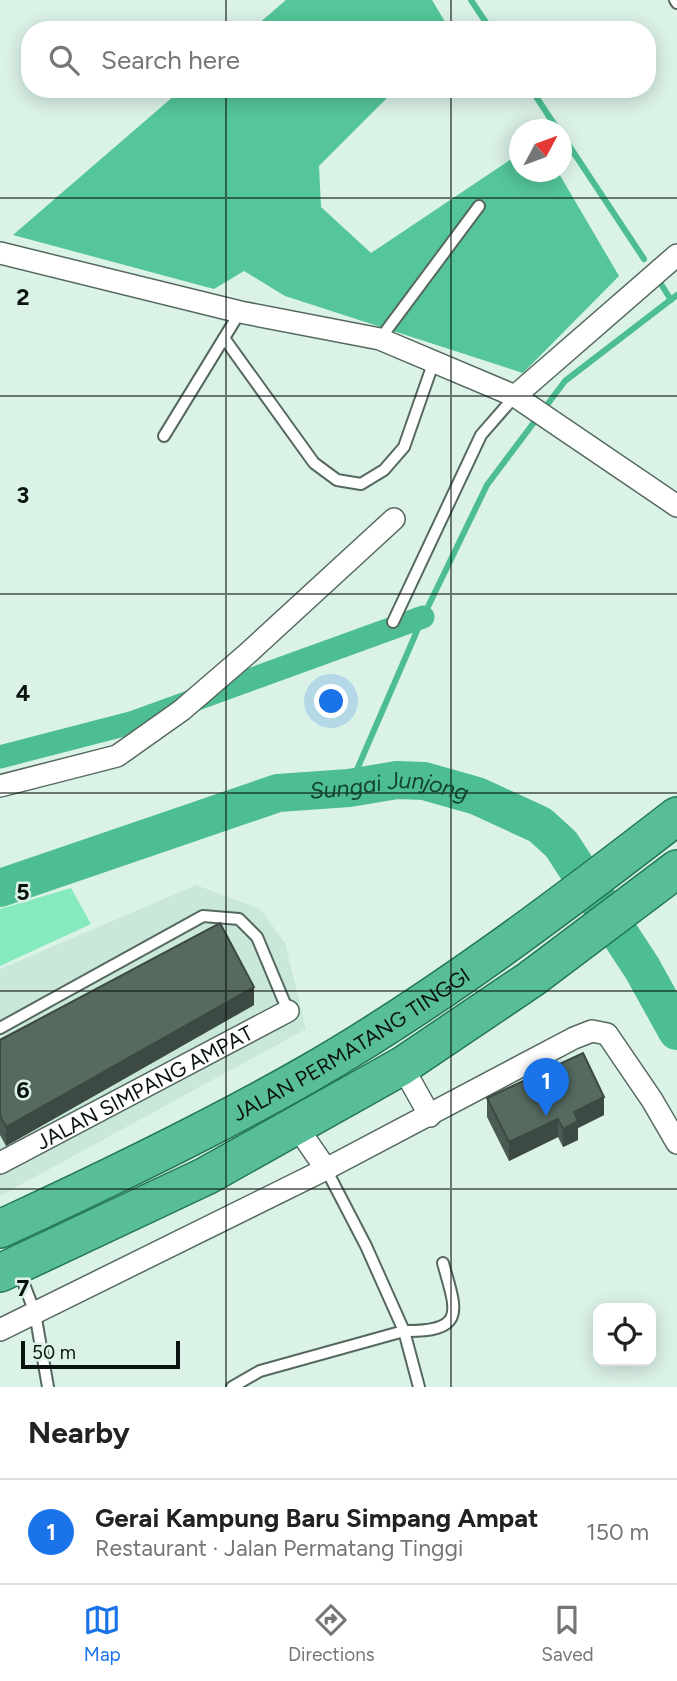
<!DOCTYPE html>
<meta charset="utf-8">
<style>
body{margin:0;font-family:Figtree,sans-serif;background:#f6f6f6;color:#222}
.controls{position:absolute;right:21px;bottom:21px;display:grid;overflow:hidden;border-radius:14px;box-shadow:0 4px 18px #0003}
.controls button{width:63px;height:63px;display:grid;place-items:center;padding:0;border:0;border-bottom:2px solid #e0e0e0;background:#fff;color:#222;font:35px sans-serif}
.compass{position:absolute;left:509px;top:119px;width:63px;height:63px;border-radius:50%;background:#fff;box-shadow:0 4px 18px #0003;rotate:49deg}
.scale{position:absolute;left:21px;bottom:18px;width:159px;box-sizing:border-box;padding-left:7px;border:4px solid #0b1310;border-top:0;font-size:19px;line-height:24px;white-space:nowrap;color:#0b1310;-webkit-text-stroke:5px #dbf2e7;paint-order:stroke}
.you{position:absolute;left:332px;top:702px;width:24px;height:24px;margin:-18px;border:5px solid #fff;border-radius:50%;background:#1a73e8;box-shadow:0 0 0 10px #1a73e833}
.badge{display:grid;place-items:center;width:46px;height:46px;border-radius:50%;background:#1a73e8;color:#fff;font-size:23px;font-weight:700}
.pin{position:absolute;translate:-50% -58px;filter:drop-shadow(0 2px 4px #0008)}
.pin::after{content:'';position:absolute;top:37px;width:24px;height:21px;background:inherit;clip-path:polygon(0 0,100% 0,50% 100%)}
.list{margin:0;padding:0;list-style:none}
h2{display:flex;justify-content:space-between;align-items:center;height:91px;margin:0;padding:0 28px;font-size:30px}
h2 small{font-size:23px;font-weight:400;color:#767676}
.list li{display:grid;grid-template-columns:46px 1fr auto;gap:21px;align-items:center;box-sizing:border-box;height:105px;padding:0 28px;border-top:2px solid #e0e0e0}
.list b{display:block;font-size:26px;white-space:nowrap}
.list p{margin:0;font-size:23px;white-space:nowrap;color:#767676}
.list em{font-size:23px;font-style:normal;color:#767676}
.icon{flex:none;width:38px;height:38px;fill:none;stroke:currentColor;stroke-width:2;stroke-linecap:round;stroke-linejoin:round}
.map{position:relative;flex:none;width:677px;height:1387px;overflow:hidden}
.search{position:absolute;background:#fff;box-shadow:0 4px 18px #0003;left:21px;right:21px;top:21px;height:77px;display:flex;align-items:center;gap:18px;box-sizing:border-box;padding:0 24px;border-radius:28px;color:#767676;font-size:26px}
.sheet{height:196px;background:#fff}
nav{display:flex;justify-content:space-around;align-items:center;box-sizing:border-box;height:98px;border-top:2px solid #e0e0e0;background:#fff;font-size:19px;color:#767676}
nav a{display:grid;justify-items:center;gap:4px}
nav .on{color:#1a73e8}
.map>svg:first-child{display:block}
</style>
<div class="map">
<svg width="677" height="1387" viewBox="0 0 677 1387">
<rect width="100%" height="100%" fill="#dbf2e7"/>
<path fill="#c9e8d9" d="M196,885L260,909L285,943L306,1029L0,1196V969Z"/>
<path fill="#85eabe" d="M71,888L91,924L0,966V909Z"/>
<g fill="#54c699">
<path d="M286,0H432L450,30H251Z"/>
<path d="M182,89H396L319,166L321,207L371,253L519,154L520,172H558L619,276L523,373L285,296L244,271L214,289L13,235Z"/>
</g>
<g fill="none" stroke-linecap="round" stroke-linejoin="round">
<g stroke="#4cbe91" stroke-width="6">
<path d="M471,0L491,30"/>
<path d="M531,89L558,130"/>
<path d="M562,135L644,259"/>
<path d="M661,284L671,300"/>
<path d="M349,788L423,617L487,485L565,381L677,295"/>
</g>
<path stroke="#4cbe91" stroke-width="23" d="M0,757L131,723L423,617"/>
<path stroke="#4cbe91" stroke-width="38" id="s1" d="M0,888L278,793L349,788L397,780L424,781L477,796L540,825L561,844L642,968L677,1031"/>
<g stroke="#55695f" stroke-width="14">
<g id="service">
<path d="M675,0L677,3"/>
<path d="M224,338L314,463L337,480L361,484L384,470L404,447L434,361"/>
<path d="M380,339L479,206"/>
<path d="M164,436L240,312"/>
<path d="M393,622L481,435L515,396"/>
<path d="M0,1028L203,916L239,919L257,937L288,1011"/>
<path d="M326,1169L366,1246L404,1331C468,1332 456,1310 443,1263"/>
<path d="M19,1271L35,1313L48,1387"/>
<path d="M232,1387L260,1371L404,1331L419,1387"/>
</g>
</g>
<g stroke="#55695f" stroke-width="24">
<g id="minor">
<path d="M0,253L240,312L380,339L515,396L677,506"/>
<path d="M515,396L677,255"/>
<path d="M0,786L117,756L182,710L247,654L394,519"/>
<path d="M402,1066L430,1116"/>
<path d="M297,1127L326,1169"/>
<path id="s2" d="M0,1163L288,1011"/>
<path d="M0,1330L326,1169L574,1038L592,1031L607,1034L652,1100L677,1143"/>
</g>
</g>
<g stroke="#227758" stroke-width="40">
<g id="trunk">
<path id="s3" d="M0,1229C104,1181 208,1131 308,1074C438,999 558,908 677,816"/>
<path d="M0,1273L206,1176L402,1066L531,979L677,869"/>
</g>
</g>
<use href="#service" stroke="#fff" stroke-width="10"/>
<use href="#minor" stroke="#fff" stroke-width="21"/>
<use href="#trunk" stroke="#58be98" stroke-width="37"/>
</g>
<g fill="#4a5b53">
<path d="M254,1005L6,1146L0,1135V1040Z"/>
<path d="M487,1098L604,1115L578,1128V1140L563,1147L558,1137L509,1161L487,1117Z"/>
</g>
<g fill="#3c4a43">
<path d="M254,987V1005L6,1146V1127Z"/>
<path d="M604,1097V1115L578,1128V1140L563,1147V1129L574,1112Z"/>
<path d="M558,1119V1137L509,1161V1142Z"/>
</g>
<g fill="#566a60" stroke="#3c4a43" stroke-width="2">
<path d="M220,923L254,987L6,1127L0,1116V1040Z"/>
<path d="M583,1053L604,1097L574,1112L578,1121L563,1129L558,1119L509,1142L487,1098Z"/>
</g>
<path fill="none" stroke="#0b1310" stroke-width="2" stroke-opacity="0.55" d="M226,0V30M451,0V30M226,89V1387M451,89V1387M0,198H677M0,396H677M0,594H677M0,793H677M0,991H677M0,1189H677"/>
<g text-anchor="middle" dominant-baseline="central" stroke-width="5" stroke-linejoin="round" paint-order="stroke">
<g font-size="21" fill="#0b1310" stroke="#dbf2e7">
<text stroke="none"><textPath href="#s3" startOffset="397">JALAN PERMATANG TINGGI</textPath></text>
<text stroke="none"><textPath href="#s2" startOffset="163">JALAN SIMPANG AMPAT</textPath></text>
</g>
<g font-size="23" font-style="italic" fill="#144431" stroke="#dbf2e7">
<text stroke="none"><textPath href="#s1" startOffset="406">Sungai Junjong</textPath></text>
</g>
</g>
<g font-size="23" text-anchor="middle" font-weight="bold" fill="#0b1310" stroke="#dbf2e7" stroke-width="5" stroke-linejoin="round" paint-order="stroke">
<text x="23" y="305">2</text>
<text x="23" y="503">3</text>
<text x="23" y="701">4</text>
<text x="23" y="900">5</text>
<text x="23" y="1098">6</text>
<text x="23" y="1296">7</text>
</g>
</svg>
<div class="controls">
<button><svg class="icon" aria-label="locate" viewBox="0 0 24 24"><circle cx="12" cy="12" r="6"/><path d="M12 2v4M12 18v4M2 12h4M18 12h4"/></svg></button>
</div>
<svg class="compass" viewBox="-18 -18 36 36"><path d="M0-13l5 13h-10z" fill="#e53935"/><path d="M0 13l5-13h-10z" fill="#767676"/></svg>
<div class="scale">50 m</div>
<div class="you"></div>
<div class="pin badge" style="left:546px;top:1116px">1</div>
<div class="search"><svg class="icon" aria-label="search" viewBox="0 0 24 24"><circle cx="10" cy="10" r="6"/><path d="M15 15l6 6"/></svg>Search here</div>
</div>
<section class="sheet">
<h2>Nearby<small></small></h2>
<ul class="list">
<li><span class="badge">1</span><div><b>Gerai Kampung Baru Simpang Ampat</b><p>Restaurant · Jalan Permatang Tinggi</p></div><em>150 m</em></li>
</ul>
</section>
<nav>
<a class="on"><svg class="icon" aria-label="map" viewBox="0 0 24 24"><path d="M3 6l6-2 6 2 6-2v14l-6 2-6-2-6 2zM9 4v14M15 6v14"/></svg>Map</a>
<a><svg class="icon" aria-label="directions" viewBox="0 0 24 24"><path d="M12 3l9 9-9 9-9-9zM9 14v-3h6M13 9l2 2-2 2"/></svg>Directions</a>
<a><svg class="icon" aria-label="saved" viewBox="0 0 24 24"><path d="M7 4h10v16l-5-4-5 4z"/></svg>Saved</a>
</nav>
